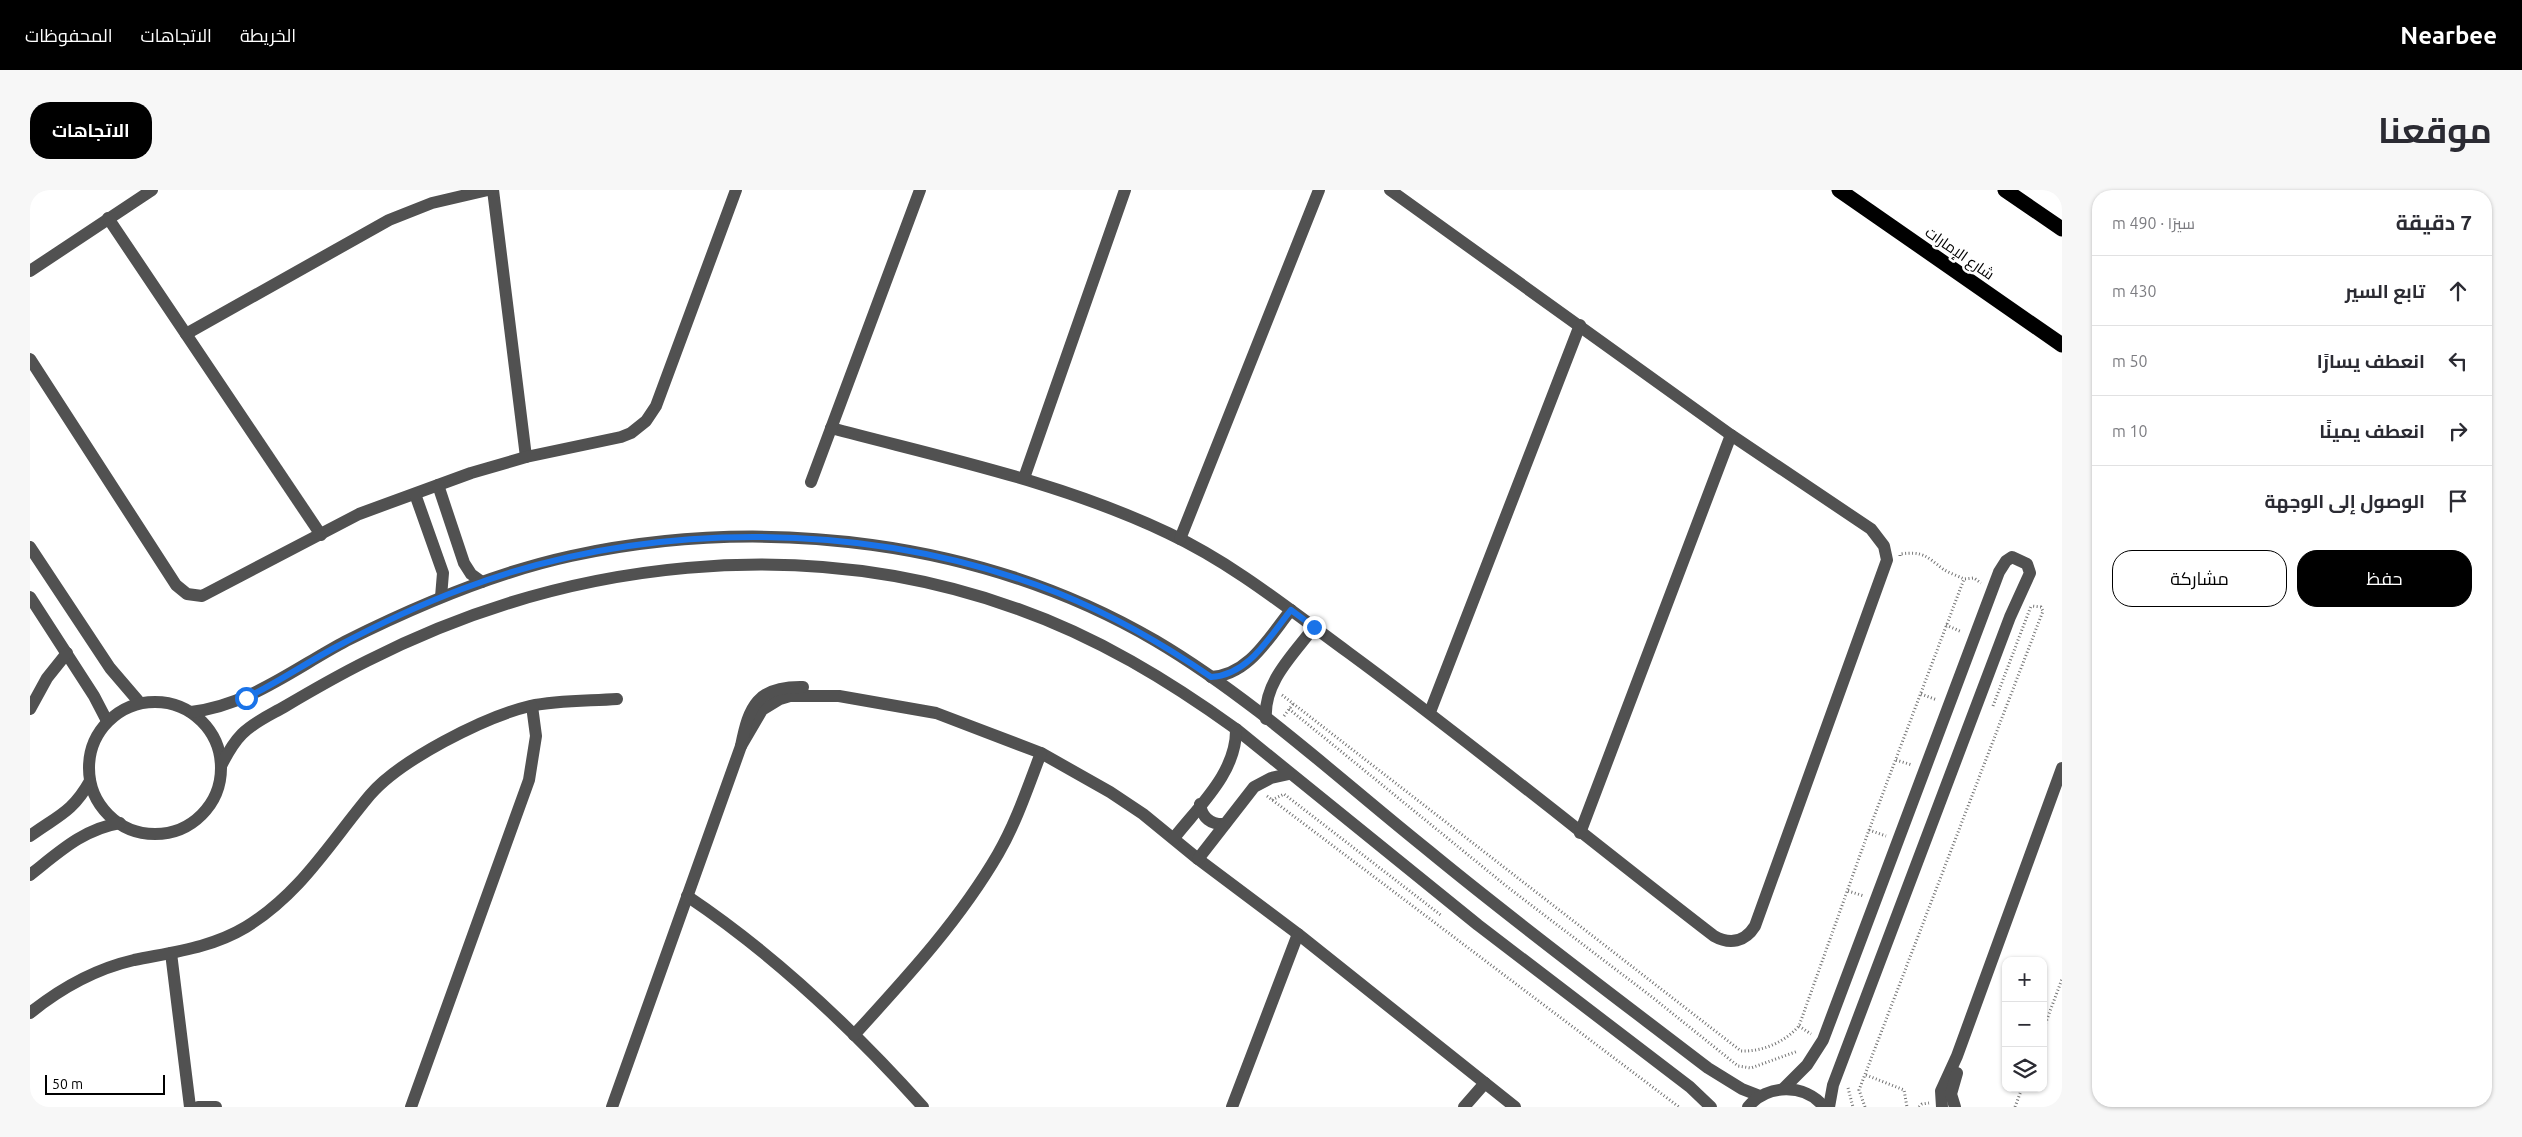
<!DOCTYPE html>
<html lang="ar">
<meta charset="utf-8">
<style>
body{margin:0;font-family:Ubuntu,Cairo,sans-serif;background:#f7f7f7;color:#2b2b33;direction:rtl}
.controls{position:absolute;right:15px;bottom:15px;display:grid;overflow:hidden;border-radius:10px;box-shadow:0 1px 4px #0004}
.controls button{width:45px;height:45px;display:grid;place-items:center;padding:0;border:0;border-bottom:1px solid #e1e1e2;background:#fff;color:#2b2b33;font:25px sans-serif}
.scale{position:absolute;left:15px;bottom:12px;width:120px;box-sizing:border-box;padding-left:5px;border:2px solid #000;border-top:0;font-size:14px;line-height:18px;white-space:nowrap;color:#000;-webkit-text-stroke:4px #fff;paint-order:stroke}
.stop{position:absolute;width:15px;height:15px;margin:-11px;border:4px solid #1a73e8;border-radius:50%;background:#fff}
.stop.end{background:#1a73e8;border-color:#fff;box-shadow:0 1px 5px #0008}
.list{margin:0;padding:0;list-style:none}
h2{display:flex;justify-content:space-between;align-items:center;height:65px;margin:0;padding:0 20px;font-size:21px}
h2 small{font-size:16px;font-weight:400;color:#7c7c81}
.list li{display:grid;grid-template-columns:32px 1fr auto;gap:15px;align-items:center;box-sizing:border-box;height:70px;padding:0 20px;border-top:1px solid #e1e1e2}
.list b{display:block;font-size:19px;white-space:nowrap}
.list em{font-size:16px;font-style:normal;color:#7c7c81}
.actions{display:flex;gap:10px;padding:15px 20px}
.actions a{flex:1;padding:11px 0;border:1px solid #000;border-radius:20px;text-align:center;font-size:18px;color:#000}
.actions .main{background:#000;color:#fff}
.icon{flex:none;width:28px;height:28px;fill:none;stroke:currentColor;stroke-width:2;stroke-linecap:round;stroke-linejoin:round}
.map{position:relative;flex:none;width:2032px;height:917px;overflow:hidden;direction:ltr;border-radius:20px}
header{display:flex;align-items:center;gap:30px;box-sizing:border-box;height:70px;padding:0 25px;background:#000;color:#fff}
header strong{font-size:24px}
nav{display:flex;gap:28px;margin-inline-start:auto;font-size:18px}
.intro{display:flex;align-items:center;justify-content:space-between;box-sizing:border-box;height:120px;padding:0 30px}
h1{margin:0;font-size:35px}
.button{padding:12px 22px;border-radius:20px;background:#000;color:#fff;font-size:18px;font-weight:700}
main{display:flex;gap:30px;padding:0 30px}
aside{flex:1;background:#fff;border-radius:20px;box-shadow:0 1px 4px #0004}
.map>svg:first-child{display:block}
</style>
<header>
<strong>Nearbee</strong>
<nav><a>الخريطة</a><a>الاتجاهات</a><a>المحفوظات</a></nav>
</header>
<div class="intro"><h1>موقعنا</h1><a class="button">الاتجاهات</a></div>
<main>
<aside>
<h2>7 دقيقة<small>سيرًا · 490 m</small></h2>
<ul class="list">
<li><svg class="icon" aria-label="ahead" viewBox="0 0 24 24"><path d="M12 20V5M6 11l6-6 6 6"/></svg><div><b>تابع السير</b></div><em>430 m</em></li>
<li><svg class="icon" aria-label="left" viewBox="0 0 24 24"><path d="M17 20v-9H6M10 6l-5 5 5 5"/></svg><div><b>انعطف يسارًا</b></div><em>50 m</em></li>
<li><svg class="icon" aria-label="right" viewBox="0 0 24 24"><path d="M7 20v-9h11M14 6l5 5-5 5"/></svg><div><b>انعطف يمينًا</b></div><em>10 m</em></li>
<li><svg class="icon" aria-label="arrive" viewBox="0 0 24 24"><path d="M6 21V4h12l-3 4 3 4H6"/></svg><div><b>الوصول إلى الوجهة</b></div></li>
</ul>
<div class="actions"><a class="main">حفظ</a><a>مشاركة</a></div>
</aside>
<div class="map">
<svg width="2032" height="917" viewBox="0 0 2032 917">
<rect width="100%" height="100%" fill="#fff"/>
<g fill="none" stroke-linecap="round" stroke-linejoin="round">
<g stroke="#737373" stroke-width="3" stroke-dasharray="1 2.5" stroke-linecap="butt">
<path d="M1870,366V364C1893,361 1896,366 1913,379C1919,383 1928,386 1934,389"/>
<path d="M1916,435L1932,442"/>
<path d="M1891,504L1907,510"/>
<path d="M1252,505L1711,861C1732,862 1755,852 1769,836L1839,640L1934,389L1944,388L1951,393"/>
<path d="M1963,516L2001,416"/>
<path d="M1259,519L1480,699L1622,807L1708,876L1721,878L1768,861"/>
<path d="M1254,526L1263,514"/>
<path d="M1866,570L1882,575"/>
<path d="M1237,606L1649,917"/>
<path d="M1242,610L1254,604L1412,726"/>
<path d="M1839,640L1856,646"/>
<path d="M1818,701L1834,706"/>
<path d="M1769,836L1781,844"/>
<path d="M2013,840L2032,789"/>
<path d="M1836,885L1874,900L1877,917"/>
<path d="M1818,898L1823,917"/>
<path d="M1835,917L1829,900L2013,421L2011,417L2002,416"/>
<path d="M1889,917L1892,914L1899,913"/>
<path d="M1985,917L1992,898"/>
</g>
<g stroke="#515151" stroke-width="12">
<path d="M463,0L496,267"/>
<path d="M78,28L291,345"/>
<path d="M0,81L122,0"/>
<path d="M156,144L359,30L402,13L458,0"/>
<path d="M0,169L146,395L157,404L172,406L329,324L441,283L496,267L591,247L601,243L616,231L626,216L706,0"/>
<path d="M801,238C914,268 1031,292 1138,343C1204,374 1260,420 1319,463C1443,554 1562,652 1684,746C1700,755 1715,752 1725,736L1857,370L1854,356L1841,339L1701,245L1360,0"/>
<path d="M994,288L1095,0"/>
<path d="M781,292L890,0"/>
<path d="M408,295L434,373L441,384L452,392"/>
<path d="M385,304L413,383L411,407"/>
<path d="M1150,349L1289,0"/>
<path d="M0,357L80,478L110,513"/>
<path d="M0,407L64,506L77,531"/>
<path d="M1181,487C1219,485 1239,447 1261,420"/>
<circle cx="125" cy="578" r="66"/>
<path d="M0,519L17,488L37,463"/>
<path d="M161,522C220,515 265,478 316,451C388,415 463,383 541,366C736,324 953,350 1126,451C1224,509 1310,590 1399,661C1490,736 1584,806 1678,878L1712,899L1730,906"/>
<path d="M1400,522L1550,135"/>
<path d="M1236,529C1233,492 1264,464 1284,437"/>
<path d="M711,556L732,520L750,509L760,506H809L906,523L1011,563L1080,602L1113,624L1168,669L1268,744L1485,917"/>
<path d="M191,576C197,564 203,553 212,544C224,532 240,525 254,517C281,501 309,485 337,471C537,369 774,342 988,419C1067,447 1138,490 1206,539L1448,735L1660,897L1681,917"/>
<path d="M1170,614C1172,628 1181,635 1195,634"/>
<path d="M1550,643L1701,245"/>
<path d="M0,646C27,626 42,623 60,591"/>
<path d="M1144,648C1169,616 1207,582 1206,539"/>
<path d="M1168,669L1224,597L1241,588L1259,584"/>
<path d="M0,685C28,663 53,639 90,633"/>
<path d="M657,706C745,765 823,839 893,917"/>
<path d="M141,763L160,917"/>
<path d="M0,823C31,798 65,779 104,770C143,762 181,758 216,737C271,703 299,654 340,605C370,570 454,527 500,516C528,510 559,511 587,509"/>
<path d="M824,845C876,788 929,731 968,664C986,633 998,597 1011,563"/>
<path d="M1753,899L1777,875L1793,850L1969,382L1976,371L1982,367L1997,374L2000,383L1980,427L1803,895L1799,917"/>
<path d="M168,917H186"/>
<path d="M381,917L499,590L506,546L502,516"/>
<path d="M582,917L711,556C719,516 727,496 773,497"/>
<path d="M1202,917L1268,744"/>
<path d="M1434,917L1455,893"/>
<path d="M1718,917C1737,894 1775,893 1794,917"/>
<path d="M1912,917L1911,901L1927,866L2032,578"/>
<path d="M1925,917L1921,904L1927,883"/>
</g>
<g stroke="#000" stroke-width="15">
<path d="M1809,0L2032,155"/>
<path d="M1975,0L2032,39"/>
</g>
</g>
<g fill="none" stroke-linecap="round" stroke-linejoin="round">
<path stroke="#1a73e8" stroke-width="6" d="M216,508C247,493 276,473 306,457C347,435 389,415 432,399C620,328 841,330 1028,403C1082,425 1133,454 1181,487C1219,485 1239,447 1261,420L1284,437"/>
</g>
<g text-anchor="middle" dominant-baseline="central" stroke-width="5" stroke-linejoin="round" paint-order="stroke">
<g font-size="15" fill="#000" stroke="#fff">
<text transform="translate(1930 63) rotate(35)">شارع الإمارات</text>
</g>
</g>
</svg>
<div class="controls">
<button>+</button>
<button>−</button>
<button><svg class="icon" aria-label="layers" viewBox="0 0 24 24"><path d="M12 4l9 5-9 5-9-5zM3 14l9 5 9-5"/></svg></button>
</div>
<div class="scale">50 m</div>
<div class="stop" style="left:216px;top:508px"></div>
<div class="stop end" style="left:1284px;top:437px"></div>
</div>
</main>
